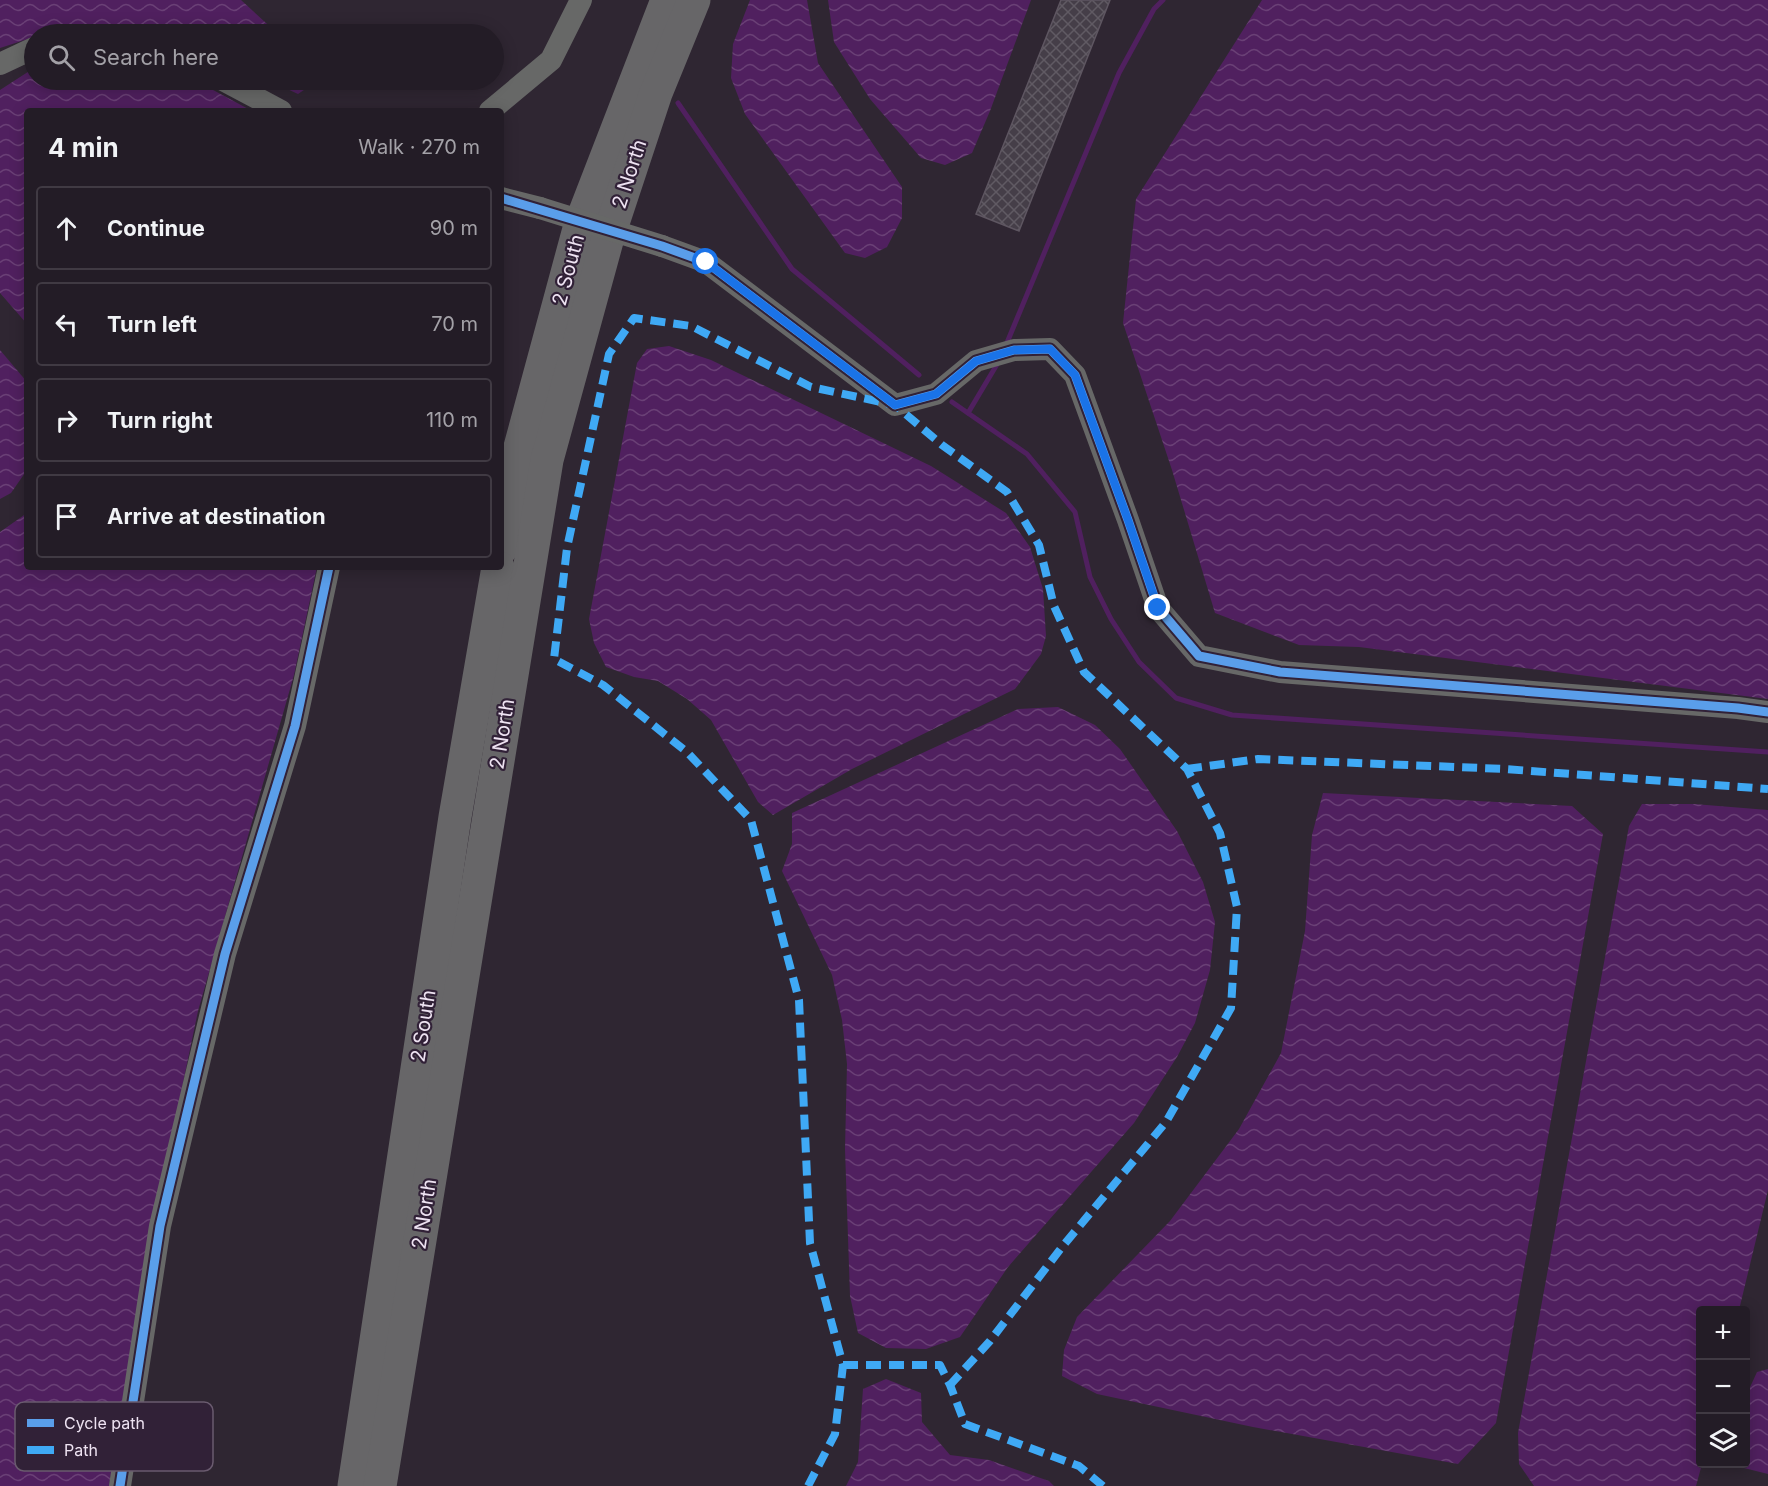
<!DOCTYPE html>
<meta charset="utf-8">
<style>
body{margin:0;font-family:Inter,sans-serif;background:#2f2932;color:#f1f3f6}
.controls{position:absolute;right:18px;bottom:18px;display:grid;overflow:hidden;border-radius:6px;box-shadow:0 3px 15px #0003}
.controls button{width:54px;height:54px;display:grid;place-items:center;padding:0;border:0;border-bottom:2px solid #403a43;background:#231c26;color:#f1f3f6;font:30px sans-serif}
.stop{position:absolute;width:18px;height:18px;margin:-14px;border:4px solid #1a73e8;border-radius:50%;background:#fff}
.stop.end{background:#1a73e8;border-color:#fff;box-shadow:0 2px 6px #0008}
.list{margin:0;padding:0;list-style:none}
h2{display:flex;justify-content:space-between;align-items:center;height:78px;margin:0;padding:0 24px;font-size:26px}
h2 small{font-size:20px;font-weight:400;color:#a3a1a7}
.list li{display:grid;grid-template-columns:39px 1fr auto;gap:18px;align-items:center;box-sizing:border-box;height:84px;margin:0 12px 12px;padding:0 12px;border:2px solid #403a43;border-radius:6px}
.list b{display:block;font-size:22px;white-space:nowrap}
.list em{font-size:20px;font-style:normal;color:#a3a1a7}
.icon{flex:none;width:33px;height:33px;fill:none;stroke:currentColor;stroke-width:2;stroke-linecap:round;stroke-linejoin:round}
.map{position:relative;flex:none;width:1768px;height:1486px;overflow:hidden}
.search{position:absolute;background:#231c26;box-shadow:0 3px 15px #0003;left:24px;top:24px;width:480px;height:66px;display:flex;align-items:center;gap:15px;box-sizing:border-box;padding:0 21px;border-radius:33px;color:#a3a1a7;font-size:22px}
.panel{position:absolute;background:#231c26;box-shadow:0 3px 15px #0003;left:24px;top:108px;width:480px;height:462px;border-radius:6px}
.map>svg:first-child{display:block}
</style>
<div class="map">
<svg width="1768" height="1486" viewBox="0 0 1768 1486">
<defs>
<pattern id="water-waves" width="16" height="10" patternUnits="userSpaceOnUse" patternTransform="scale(1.5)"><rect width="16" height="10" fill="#50205f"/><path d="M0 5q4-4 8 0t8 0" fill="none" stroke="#6a4076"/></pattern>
<pattern id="building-cross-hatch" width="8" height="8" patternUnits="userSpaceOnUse" patternTransform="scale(1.5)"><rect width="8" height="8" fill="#453e48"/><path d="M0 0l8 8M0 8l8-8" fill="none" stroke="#605a63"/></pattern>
</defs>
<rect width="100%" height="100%" fill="#2f2632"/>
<g fill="url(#water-waves)">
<path d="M0,0H241L278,34H149L119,25L34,34V37L0,48Z"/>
<path d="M750,0H807L818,63L902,187V218L887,247L865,258L845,253L745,114L731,78L733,44Z"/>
<path d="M828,0H1031L990,111L972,153L945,165L921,158L870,99L834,42Z"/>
<path d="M1262,0H1768V699L1359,647L1299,645L1215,613L1172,470L1123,323L1136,199Z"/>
<path d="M34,68V80H187L202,84L252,111H27V324L0,293V90Z"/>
<path d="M268,80H316L317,81L298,94Z"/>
<path d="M669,346L711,360L931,466L1006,513L1030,547L1043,589L1046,636L1041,654L1015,689L852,769L773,815L758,802L711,720L687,699L658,681L634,677L606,667L594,643L589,619L637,363L647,349Z"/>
<path d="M0,350L27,382V470L11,493L0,499Z"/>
<path d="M27,513V567H317L294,675L198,1011L153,1227L109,1486H0V532Z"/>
<path d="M1058,707L1095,725L1120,749L1177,831L1203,882L1215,922L1210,970L1195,1023L1177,1057L1134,1123L1008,1267L960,1337L926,1349L886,1348L858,1333L850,1296L845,1149L847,1064L842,1020L832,975L782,871L792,844V813L1018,709Z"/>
<path d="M1323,793L1572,806L1603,834L1496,1423L1458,1464L1253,1427L1097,1394L1062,1376L1064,1350L1077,1317L1170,1221L1239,1129L1281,1053L1305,931L1312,835Z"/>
<path d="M1642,804H1694L1768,810V1190L1739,1310H1700V1464H1702L1696,1486H1534L1519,1464L1518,1433L1629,826Z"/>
<path d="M1768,1369V1474L1736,1466L1735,1464H1746V1396L1757,1372Z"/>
<path d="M886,1379L921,1393L922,1422L950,1455L989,1460L1049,1481L1054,1486H846L858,1462L863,1389Z"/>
</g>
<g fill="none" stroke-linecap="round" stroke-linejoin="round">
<g stroke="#50205f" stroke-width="5">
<path d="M678,103L792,269L919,375"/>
<path d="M1006,345L1119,73L1154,9L1163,0"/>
<path d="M952,402L1027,454L1075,512L1090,577L1111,619L1139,662L1176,698L1232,715L1768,752"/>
<path d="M968,413L999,361"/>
</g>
</g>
<path fill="url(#building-cross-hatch)" stroke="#5e5661" stroke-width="1.5" d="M1061,0H1110L1019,231L976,214Z"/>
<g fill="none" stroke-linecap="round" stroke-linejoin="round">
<g stroke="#676867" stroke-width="22">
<path d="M0,64L34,48"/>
<path d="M223,80L281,111"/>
<path d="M490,111L551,60L581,0"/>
<path d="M501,198L540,208"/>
<path d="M662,246L706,262L895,405L936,394L976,361L1014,350L1050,349L1075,375L1128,520L1158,608L1199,656L1280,672L1738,708L1768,712"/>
<path d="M120,1486L160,1226L225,954L295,726L329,567"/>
</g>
<g stroke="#676668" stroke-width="33">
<path d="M501,549L517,458L580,225L667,0"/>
<path d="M354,1486L455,817L498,567"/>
<path d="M380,1486L547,460L607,241L656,93L694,0"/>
</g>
<path stroke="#676867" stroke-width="22" d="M540,208L662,246"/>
<g stroke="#3fa9f5" stroke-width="8" stroke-dasharray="15 8" stroke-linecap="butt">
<path d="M1187,769L1258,759L1505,769L1768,789"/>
<path d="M843,1365H940L950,1385L965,1424L1079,1466L1103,1486"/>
<path d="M808,1486L835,1434L843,1365L810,1243L799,1000L751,820L687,752L603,685L554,659L567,548L609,354L634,318L691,326L811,387L895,405L942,445L1007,492L1039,545L1054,606L1084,672L1187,769L1220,833L1237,907L1231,1008L1166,1122L1062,1247L990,1341L950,1385"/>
</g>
<g stroke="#312137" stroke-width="13">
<g id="cycleway">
<path d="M501,198L662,246L706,262L895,405L936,394L976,361L1014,350L1050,349L1075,375L1128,520L1158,608L1199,656L1280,672L1738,708L1768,712"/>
<path d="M120,1486L160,1226L225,954L295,726L329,567"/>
</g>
</g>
<use href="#cycleway" stroke="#5a9eea" stroke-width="9"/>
</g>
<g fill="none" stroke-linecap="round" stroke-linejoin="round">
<path stroke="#1a73e8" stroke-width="8" d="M706,262L895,405L936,394L976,361L1014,350L1050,349L1075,375L1128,520L1158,608"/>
</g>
<g text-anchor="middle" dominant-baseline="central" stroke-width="4.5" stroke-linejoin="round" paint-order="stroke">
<g font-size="20" fill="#eee3f2" stroke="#312137">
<text transform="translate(629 174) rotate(-72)">2 North</text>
<text transform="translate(568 270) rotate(-75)">2 South</text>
<text transform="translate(502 734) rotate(-81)">2 North</text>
<text transform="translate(423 1026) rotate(-81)">2 South</text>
<text transform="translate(424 1214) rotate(-81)">2 North</text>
</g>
</g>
<rect x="15" y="1402" width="198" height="69" rx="9" fill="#312137" stroke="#6a5b6f" stroke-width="1.5"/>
<rect x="27" y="1419" width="27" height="8" fill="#5a9eea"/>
<rect x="27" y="1446" width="27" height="8" fill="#3fa9f5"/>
<g font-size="16" fill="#eee3f2">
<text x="64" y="1429">Cycle path</text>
<text x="64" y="1456">Path</text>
</g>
</svg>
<div class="controls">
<button>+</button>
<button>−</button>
<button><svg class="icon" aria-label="layers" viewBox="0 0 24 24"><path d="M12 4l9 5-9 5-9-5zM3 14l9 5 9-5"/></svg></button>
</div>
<div class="stop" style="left:706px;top:262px"></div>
<div class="stop end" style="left:1158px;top:608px"></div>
<div class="search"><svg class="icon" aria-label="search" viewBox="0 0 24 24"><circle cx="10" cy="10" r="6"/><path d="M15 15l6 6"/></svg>Search here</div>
<section class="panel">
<h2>4 min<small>Walk · 270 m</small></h2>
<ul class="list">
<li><svg class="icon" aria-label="ahead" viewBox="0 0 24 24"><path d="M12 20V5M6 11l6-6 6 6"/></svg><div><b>Continue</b></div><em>90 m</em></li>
<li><svg class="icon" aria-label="left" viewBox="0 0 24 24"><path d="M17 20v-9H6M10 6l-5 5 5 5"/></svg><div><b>Turn left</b></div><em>70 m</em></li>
<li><svg class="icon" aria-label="right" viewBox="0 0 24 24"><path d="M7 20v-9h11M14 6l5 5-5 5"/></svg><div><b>Turn right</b></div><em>110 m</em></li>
<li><svg class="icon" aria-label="arrive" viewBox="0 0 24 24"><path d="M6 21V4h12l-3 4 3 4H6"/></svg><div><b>Arrive at destination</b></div></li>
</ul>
</section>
</div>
